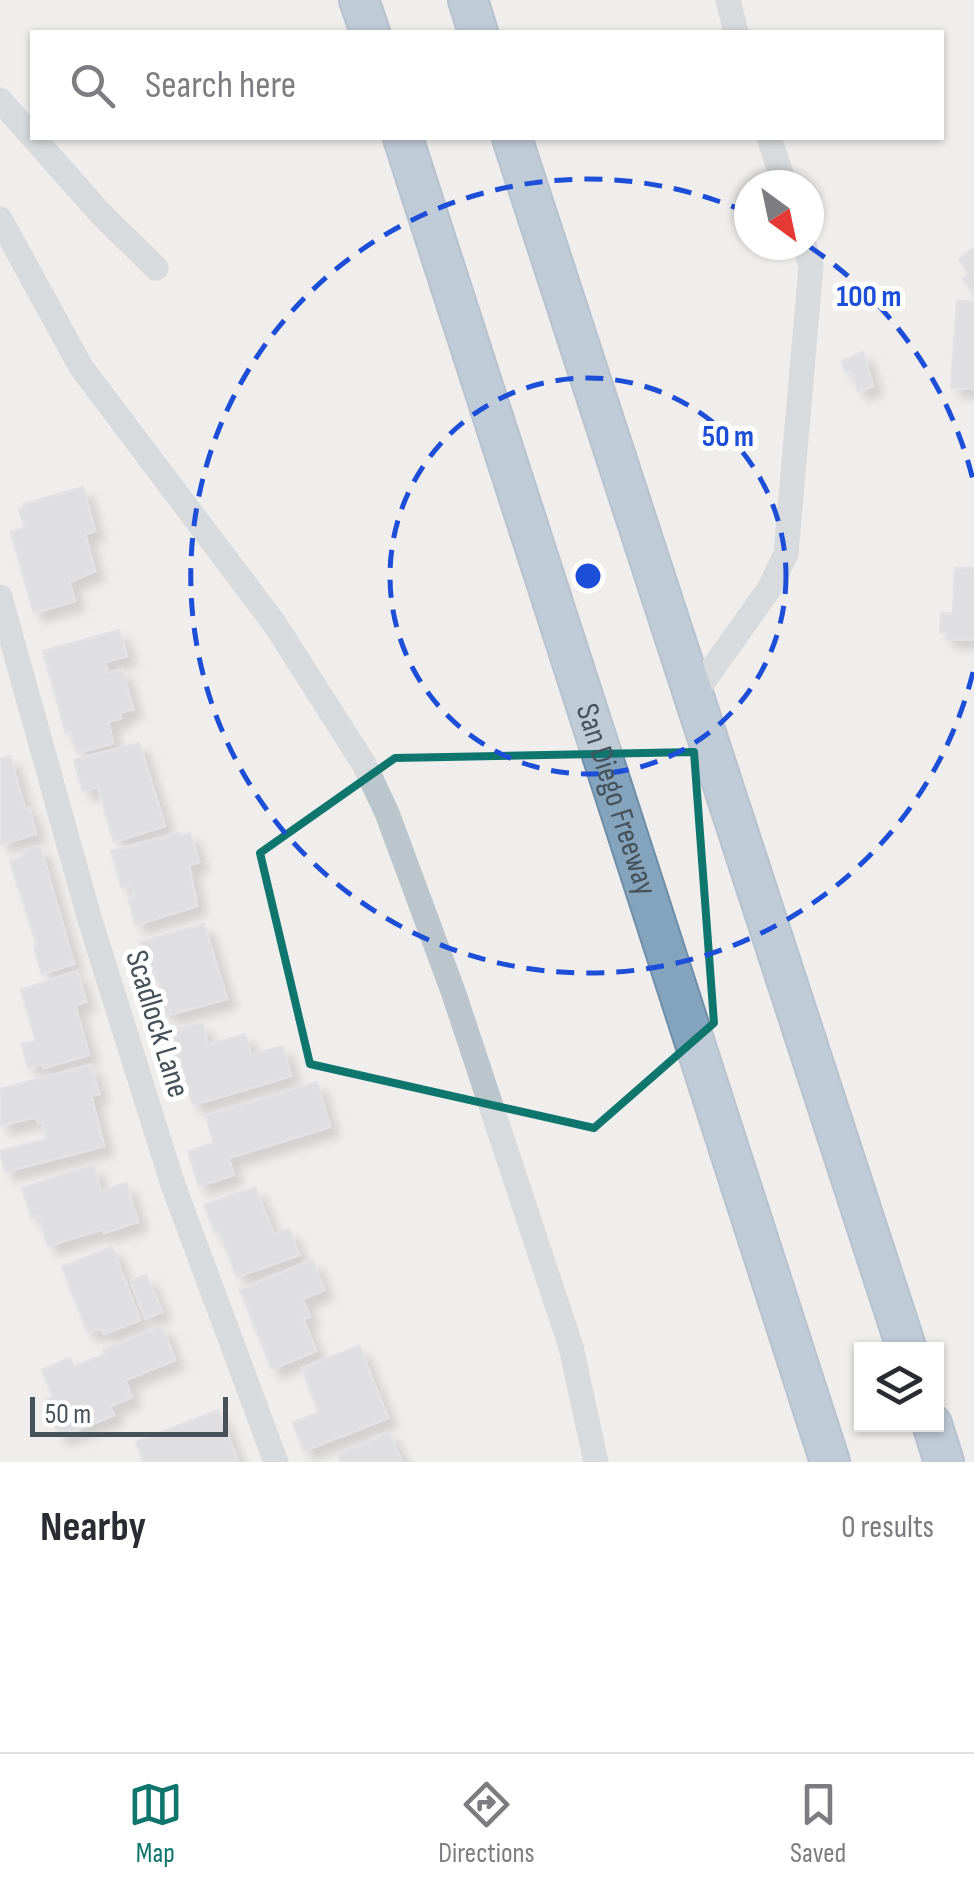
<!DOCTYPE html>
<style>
body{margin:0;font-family:"Sofia Sans Condensed",sans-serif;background:#f7f7f7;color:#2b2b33}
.controls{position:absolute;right:30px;bottom:30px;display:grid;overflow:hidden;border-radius:0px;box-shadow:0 2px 8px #0004}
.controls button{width:90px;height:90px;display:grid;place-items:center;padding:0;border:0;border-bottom:2px solid #e1e1e2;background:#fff;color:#2b2b33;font:50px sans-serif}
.compass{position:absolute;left:734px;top:170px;width:90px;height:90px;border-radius:50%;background:#fff;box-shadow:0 2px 8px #0004;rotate:147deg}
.scale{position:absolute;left:30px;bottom:25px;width:198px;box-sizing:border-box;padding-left:10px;border:5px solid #45525a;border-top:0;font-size:28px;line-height:35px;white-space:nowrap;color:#45525a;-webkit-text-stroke:8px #fff;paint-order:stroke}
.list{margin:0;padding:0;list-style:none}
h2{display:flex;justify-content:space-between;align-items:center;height:130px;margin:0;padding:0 40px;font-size:42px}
h2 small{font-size:32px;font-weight:400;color:#7c7c81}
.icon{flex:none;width:55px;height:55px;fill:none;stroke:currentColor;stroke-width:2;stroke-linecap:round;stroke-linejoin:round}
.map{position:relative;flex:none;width:974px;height:1462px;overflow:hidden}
.search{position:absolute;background:#fff;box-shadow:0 2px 8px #0004;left:30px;right:30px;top:30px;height:110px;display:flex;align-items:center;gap:25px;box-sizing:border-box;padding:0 35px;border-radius:0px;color:#7c7c81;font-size:38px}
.sheet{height:290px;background:#fff}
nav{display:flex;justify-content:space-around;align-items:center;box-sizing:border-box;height:140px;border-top:2px solid #e1e1e2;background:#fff;font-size:28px;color:#7c7c81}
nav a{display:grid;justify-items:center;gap:5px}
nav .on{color:#0f766e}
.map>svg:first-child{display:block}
</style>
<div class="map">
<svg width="974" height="1462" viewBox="0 0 974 1462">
<defs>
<filter id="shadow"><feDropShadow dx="9" dy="9" stdDeviation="5" flood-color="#0004"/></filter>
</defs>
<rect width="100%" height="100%" fill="#f0eded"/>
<g fill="#c9ccd2" stroke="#d1d3d9" stroke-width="2.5" filter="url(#shadow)">
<path d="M974,248V294L963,279L969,275L959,259Z"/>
<path d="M957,301L974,302V389L951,388Z"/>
<path d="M863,352L873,386L858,391L852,370L845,372L842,361Z"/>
<path d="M83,487L95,531L85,534L95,571L69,582L75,601L34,613L11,532L25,528L19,509L24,508V504Z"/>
<path d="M955,568H974V639H947V632H940L941,613L953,614Z"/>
<path d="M119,630L127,656L105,662L108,673L122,669L133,709L120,713L121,718L108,722L113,743L77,753L71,732L66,733L43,651Z"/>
<path d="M139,743L165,826L114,842L98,787L83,791L74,760Z"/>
<path d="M10,756L25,809L29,808L36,834L0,844V759Z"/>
<path d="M180,833L181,836L190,833L199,862L189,865L197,906L136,925L129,901L136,899L132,885L122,888L111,851Z"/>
<path d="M40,846L74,964L42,974L34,947L37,945L10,861L23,857L22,851Z"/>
<path d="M204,924L227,999L171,1014V1010L163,1012L156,991L161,989L158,977L153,970L148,971L140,942Z"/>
<path d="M77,971L86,1002L75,1005L89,1055L44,1068L42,1064L28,1068L22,1044L36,1041L21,990Z"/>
<path d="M202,1023L208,1045L245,1034L251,1055L283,1046L291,1076L193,1105L180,1058L168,1062L160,1033Z"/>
<path d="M91,1065L99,1094L91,1096L104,1146L5,1172L0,1151L47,1139L42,1122L38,1123L36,1117L0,1126V1089Z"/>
<path d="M317,1082L330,1127L228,1158L234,1175L199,1186L188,1151L214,1143L206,1116Z"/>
<path d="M93,1165L101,1191L126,1183L138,1222L104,1233L103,1229L48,1246L38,1215L32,1218L22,1188Z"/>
<path d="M255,1187L274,1235L289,1229L299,1255L237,1277L219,1231L215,1233L204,1205Z"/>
<path d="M112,1247L140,1320L104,1334L101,1328L88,1333L62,1267Z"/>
<path d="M312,1260L324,1290L302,1299L310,1317L303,1319L316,1351L272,1369L240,1290Z"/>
<path d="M146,1275L162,1312L145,1318L131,1281Z"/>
<path d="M162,1326L175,1360L125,1380L132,1397L110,1406L114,1415L60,1437L46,1400L53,1397L42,1370L70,1358L74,1367L105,1354L103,1350Z"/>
<path d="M359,1346L388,1418L304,1451L293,1423L319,1412L302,1368Z"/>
<path d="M218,1410L238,1462H144L136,1442Z"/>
<path d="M389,1432L402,1462H341L338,1455Z"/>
</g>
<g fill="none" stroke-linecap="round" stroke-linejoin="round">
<g stroke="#6f8ea8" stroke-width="42">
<g id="highway">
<path d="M359,0L370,32"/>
<path d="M468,0L478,32"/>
<path id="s1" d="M403,138L830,1462"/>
<path d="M512,138L907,1350"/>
<path d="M932,1424L944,1462"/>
</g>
</g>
<g stroke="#bbc6cc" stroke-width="25">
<path d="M728,0L736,32"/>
<path d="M0,100L101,214L156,268"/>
<path d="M769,138L785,185"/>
<path d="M0,219L81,367L274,623L364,764L387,813L454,994L571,1347L596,1462"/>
<path d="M0,597L89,917L173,1185L276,1462"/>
<path d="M693,696L769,589L786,554L811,266L804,245"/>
</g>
<use href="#highway" stroke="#84a3bd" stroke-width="38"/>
</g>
<path d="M0 0H974V1462H0ZM694,752L714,1023L594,1128L310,1064L260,853L395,758Z" fill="#f0eded" fill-opacity=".55" fill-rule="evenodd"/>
<path fill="none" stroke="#0f766e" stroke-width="8" stroke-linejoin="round" d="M694,752L714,1023L594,1128L310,1064L260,853L395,758Z"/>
<g fill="none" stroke="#1d4ed8" stroke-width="5" stroke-dasharray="18 12">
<circle cx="588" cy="576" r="198"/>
<path d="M973 672A397 397 0 1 1 746 212M810 247A397 397 0 0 1 973 480"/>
</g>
<g text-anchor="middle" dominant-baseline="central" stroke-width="10" stroke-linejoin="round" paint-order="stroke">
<g font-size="32" fill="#45525a" stroke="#fff">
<text stroke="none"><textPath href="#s1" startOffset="695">San Diego Freeway</textPath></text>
<text transform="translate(157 1024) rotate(73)">Scadlock Lane</text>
</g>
</g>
<circle cx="588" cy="576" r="15" fill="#1d4ed8" stroke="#fff" stroke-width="5"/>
<g font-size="30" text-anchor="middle" font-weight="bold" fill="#1d4ed8" stroke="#fff" stroke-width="10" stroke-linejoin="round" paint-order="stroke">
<text x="869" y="306">100 m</text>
<text x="728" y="446">50 m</text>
</g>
</svg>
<div class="controls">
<button><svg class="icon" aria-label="layers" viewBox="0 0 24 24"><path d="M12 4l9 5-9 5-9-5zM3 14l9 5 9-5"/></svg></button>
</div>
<svg class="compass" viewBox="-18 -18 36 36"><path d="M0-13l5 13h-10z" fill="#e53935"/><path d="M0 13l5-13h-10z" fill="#7c7c81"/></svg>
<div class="scale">50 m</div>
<div class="search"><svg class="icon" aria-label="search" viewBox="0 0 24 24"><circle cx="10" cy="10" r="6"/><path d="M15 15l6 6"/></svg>Search here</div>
</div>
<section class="sheet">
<h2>Nearby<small>0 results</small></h2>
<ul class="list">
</ul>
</section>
<nav>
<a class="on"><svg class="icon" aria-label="map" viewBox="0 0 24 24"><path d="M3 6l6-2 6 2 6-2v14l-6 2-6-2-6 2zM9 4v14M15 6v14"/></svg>Map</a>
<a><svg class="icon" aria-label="directions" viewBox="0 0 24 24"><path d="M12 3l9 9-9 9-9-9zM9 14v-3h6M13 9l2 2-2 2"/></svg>Directions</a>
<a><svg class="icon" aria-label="saved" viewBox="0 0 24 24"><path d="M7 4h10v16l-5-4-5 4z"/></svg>Saved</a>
</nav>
